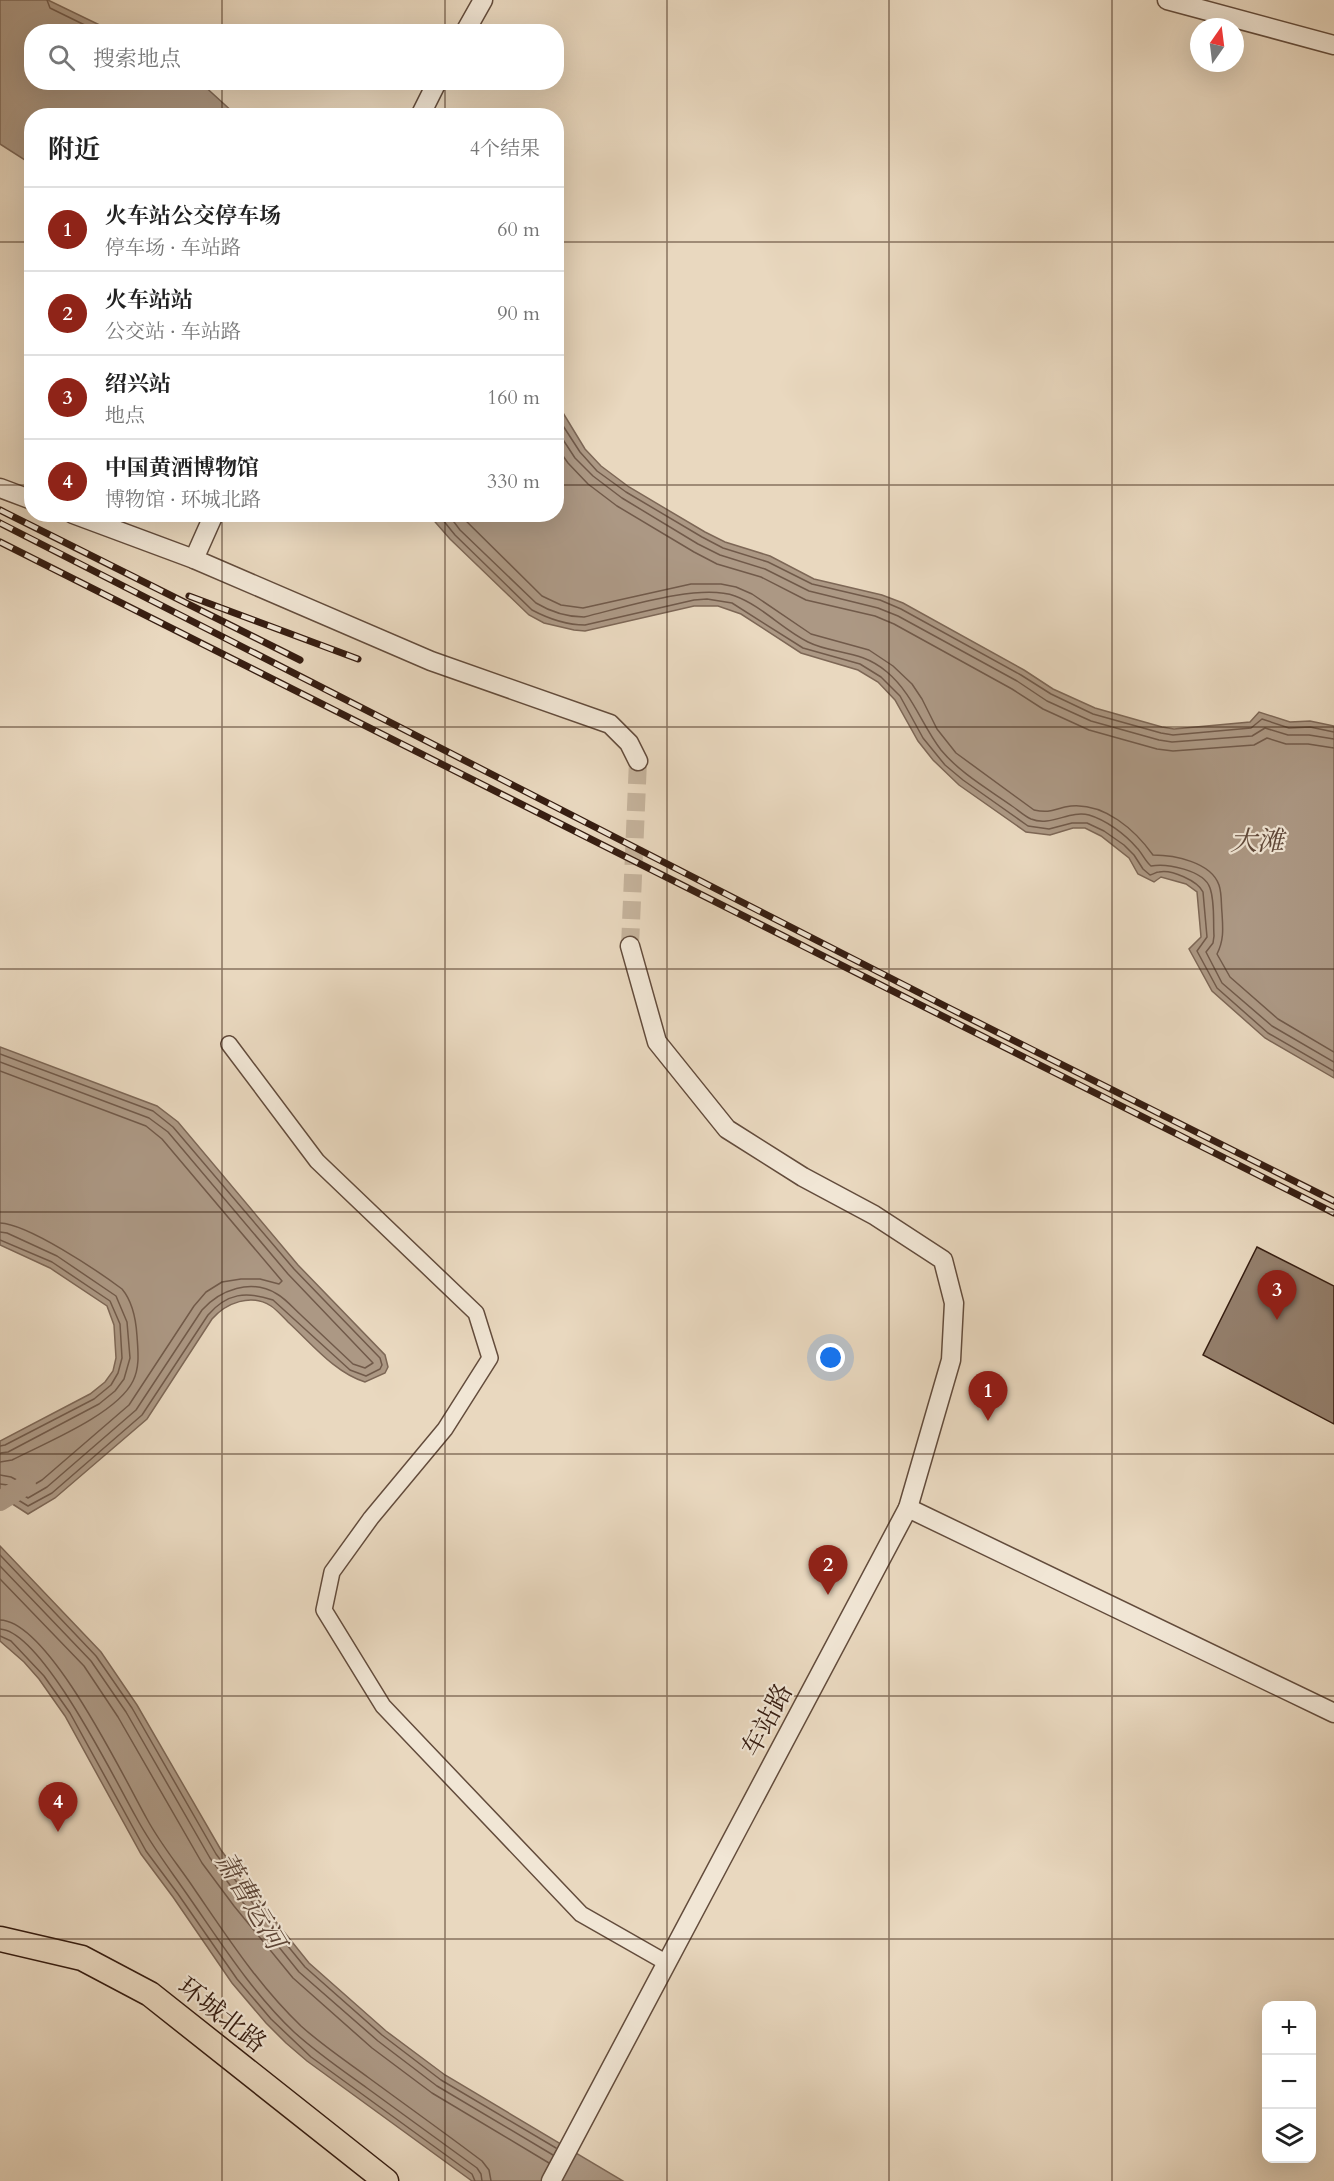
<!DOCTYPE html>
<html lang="zh">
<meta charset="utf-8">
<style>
body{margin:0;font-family:Cardo,"Noto Serif SC",serif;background:#f6f6f6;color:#222}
.controls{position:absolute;right:18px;bottom:18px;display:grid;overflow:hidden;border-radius:12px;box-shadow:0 6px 24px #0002}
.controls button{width:54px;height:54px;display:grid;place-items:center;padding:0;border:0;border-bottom:2px solid #e0e0e0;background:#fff;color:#222;font:30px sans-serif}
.compass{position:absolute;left:1190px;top:18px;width:54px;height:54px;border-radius:50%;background:#fff;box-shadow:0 6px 24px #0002;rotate:14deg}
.you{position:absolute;left:831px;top:1358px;width:21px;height:21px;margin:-15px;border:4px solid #fff;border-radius:50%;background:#1a73e8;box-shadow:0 0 0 9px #1a73e833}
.badge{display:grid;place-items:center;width:39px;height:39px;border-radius:50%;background:#8f2418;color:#fff;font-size:20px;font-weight:700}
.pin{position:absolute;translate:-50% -50px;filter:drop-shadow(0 2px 3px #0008)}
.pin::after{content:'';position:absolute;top:32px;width:21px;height:18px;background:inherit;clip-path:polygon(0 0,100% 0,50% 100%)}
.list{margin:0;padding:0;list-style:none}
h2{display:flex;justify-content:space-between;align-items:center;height:78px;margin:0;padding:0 24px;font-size:26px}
h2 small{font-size:20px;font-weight:400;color:#767676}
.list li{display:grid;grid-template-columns:39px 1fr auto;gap:18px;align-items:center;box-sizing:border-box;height:84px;padding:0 24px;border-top:2px solid #e0e0e0}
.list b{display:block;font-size:22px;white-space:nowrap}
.list p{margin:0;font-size:20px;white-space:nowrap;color:#767676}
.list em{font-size:20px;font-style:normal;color:#767676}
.icon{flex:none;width:33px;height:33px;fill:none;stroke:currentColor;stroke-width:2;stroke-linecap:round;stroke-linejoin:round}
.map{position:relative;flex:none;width:1334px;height:2181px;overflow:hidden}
.search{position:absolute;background:#fff;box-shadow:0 6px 24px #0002;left:24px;top:24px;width:540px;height:66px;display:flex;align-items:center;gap:15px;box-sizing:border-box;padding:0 21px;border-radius:24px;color:#767676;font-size:22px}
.panel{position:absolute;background:#fff;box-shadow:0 6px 24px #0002;left:24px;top:108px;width:540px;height:414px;border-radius:24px}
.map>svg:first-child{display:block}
</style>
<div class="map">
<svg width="1334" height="2181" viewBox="0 0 1334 2181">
<rect width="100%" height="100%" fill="#e9d8bf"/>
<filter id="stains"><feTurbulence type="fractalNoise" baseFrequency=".00333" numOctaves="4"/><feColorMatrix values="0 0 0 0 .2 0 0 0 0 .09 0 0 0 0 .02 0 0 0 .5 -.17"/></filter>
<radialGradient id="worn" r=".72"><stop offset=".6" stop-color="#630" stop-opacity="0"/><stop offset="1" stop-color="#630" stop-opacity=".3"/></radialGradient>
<g fill="#ac9884" stroke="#7d6756" stroke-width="1.5">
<path d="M0,0H48L112,31L32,32V82L201,83L236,115L32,116L31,164L0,144Z"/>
<path d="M557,403L585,449L601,466L629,487L705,532L725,542L770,556L814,579L882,595L903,603L1024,670L1053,689L1095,708L1162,727L1174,729L1250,722L1259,712L1290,722L1310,721L1334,726V1078L1265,1038L1212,991L1189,949L1201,937L1197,892L1186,884L1161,877L1154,882L1138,874L1129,858L1101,836L1085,828H1073L1050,835L1026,832L959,785L933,760L918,741L895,700L878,682L858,670L801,653L741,614L718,606H694L585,631L574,630L544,623L529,615L450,539L429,515L556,514Z"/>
<path d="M0,1047L157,1106L178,1122L298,1265L385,1355L388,1367L385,1373L365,1382C335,1373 311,1343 288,1322C283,1317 277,1310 271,1306C251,1293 226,1303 212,1319L147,1419L55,1498L28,1514L0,1496V1441L90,1394L105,1382L113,1371L116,1358L114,1325L107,1306L50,1268L0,1245Z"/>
<path d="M0,1546L101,1652L137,1705L221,1850L252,1892L309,1963L386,2031L445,2075L623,2181H472L307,2061L286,2043L266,2023L232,1983L173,1897L141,1854L65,1716L39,1679L24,1662L0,1641Z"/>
</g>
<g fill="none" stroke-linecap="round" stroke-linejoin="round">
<g stroke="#715a4a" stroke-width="1.5">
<path d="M47,0L50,8L99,32"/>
<path d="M556,415L580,452L597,471L626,492L702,537L723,548L768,562L812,584L880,600L901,609L1021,675L1051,694L1093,714L1161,733L1173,735L1251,728L1262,719L1289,728L1310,727L1334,732"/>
<path d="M556,429L575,458L593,476L622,498L698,544L720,555L765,569L809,591L878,608L898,616L1017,681L1047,701L1091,721L1159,740L1172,742L1252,736L1265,728L1288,735H1309L1334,739"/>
<path d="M556,446L568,463L588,484L617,506L694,552L717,564L761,577L806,600L875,616L894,624L1012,689L1043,709L1089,730L1157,749L1173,751L1254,745L1267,738L1286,744H1308L1334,748"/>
<path d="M438,514L455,535L532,610C549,619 565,625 585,625L694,600L707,599L732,603L803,648L860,664L881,677L900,696L923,738L945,765L963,780L1028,826L1049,829L1072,823H1087L1104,831L1124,845L1134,855L1143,869L1150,875C1154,874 1156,872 1159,872C1171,869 1198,881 1203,892L1207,937L1197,951L1217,988L1268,1033L1334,1071"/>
<path d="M448,514L460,530L536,603C551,612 566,617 584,617C622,608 699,583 735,596C762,606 782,629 808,642C834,655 860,649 887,672C913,694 921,724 941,750C960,773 988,789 1012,806C1018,810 1024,816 1031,819C1051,827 1069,810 1089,815C1106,820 1125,834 1137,848C1142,853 1145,861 1151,866C1166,863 1204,870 1210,888C1215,902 1213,921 1214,936L1213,943L1206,952L1222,983L1272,1026L1334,1062"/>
<path d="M459,514L542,596L561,605L583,608L691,584H721L736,587L752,594L811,634L869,650L893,666L912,684L922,699L937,729L956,753L1034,810C1052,814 1055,808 1071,806C1105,803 1135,830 1153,855C1174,855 1211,862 1219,885C1222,894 1221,904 1222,913C1223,929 1224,940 1217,954L1230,977L1278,1019L1334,1052"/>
<path d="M0,1054L153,1111L173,1127L294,1269L380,1358L382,1365L380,1369L366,1376L350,1370L273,1300C246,1291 227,1293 208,1315L142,1415L52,1493L28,1506L5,1492L0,1491"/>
<path d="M0,1062L149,1118L168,1132L288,1274L373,1363L365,1368L353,1364C336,1348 319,1332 302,1316C294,1309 286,1299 277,1294C251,1278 220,1290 202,1310L136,1410L47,1487L28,1498L8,1485L0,1484"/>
<path d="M0,1071L146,1126L162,1139L282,1281L279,1284L260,1279H241L222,1282L206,1292L194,1306L129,1405L42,1480L30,1487L11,1477L0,1475"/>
<path d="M0,1223C28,1224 98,1271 122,1289C133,1302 136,1320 137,1336C138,1351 140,1367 133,1381C117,1414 45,1443 12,1460L0,1462"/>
<path d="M0,1232L7,1233L57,1256L116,1296L127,1322L130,1358L124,1379L115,1391L99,1404L8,1452L0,1453"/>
<path d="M0,1240L52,1262L110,1301L120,1324L122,1358L118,1373L111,1385L94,1399L5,1445L0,1446"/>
<path d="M0,1555L96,1656L132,1708L216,1854L247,1896L305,1967L382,2035L441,2080L556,2148"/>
<path d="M0,1566L91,1661L126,1712L210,1858L241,1900L299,1972L378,2041L437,2086L553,2155"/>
<path d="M0,1579L84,1666L118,1717L202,1863L234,1906L293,1978L372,2048L432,2093L549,2163"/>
<path d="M0,1620C49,1621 124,1778 147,1819C161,1845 179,1866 195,1890C228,1938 259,1986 301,2026C322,2045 346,2061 369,2078C407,2106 445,2133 482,2161L489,2170L491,2181"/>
<path d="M0,1629C42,1631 115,1780 136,1817C152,1847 172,1872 191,1900C223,1946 253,1993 294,2032C317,2053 342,2070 367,2088C403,2114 440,2141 477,2168L481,2174L482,2181"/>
<path d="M0,1636L11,1641L44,1676L70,1713L146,1851L178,1894L237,1979L271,2019L311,2057L472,2174L475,2181"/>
</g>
<path stroke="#ac9884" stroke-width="20" d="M0,1501L26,1485"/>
</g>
<path fill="#937e6b" stroke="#361d11" stroke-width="1.5" d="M1257,1247L1334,1286V1424L1203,1355Z"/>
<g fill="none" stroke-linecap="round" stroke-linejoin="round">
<path stroke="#c5b39c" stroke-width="18" stroke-dasharray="18 9" stroke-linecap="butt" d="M630,946L638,761"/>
<g stroke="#634c3c" stroke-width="18">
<path id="minor" d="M229,1044L317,1161L476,1313L490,1358L445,1429L371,1518L332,1572L324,1610L383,1706L581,1914L667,1963"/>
</g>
<g stroke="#634c3c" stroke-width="21">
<g id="tertiary">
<path d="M1167,0L1334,45"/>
<path d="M465,32L483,0"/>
<path d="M420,116L437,82"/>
<path d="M0,488L32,500"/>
<path d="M73,514L194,559L431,661L610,724L629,743L638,761"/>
<path d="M194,559L214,514"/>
<path d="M908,1508L1334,1713"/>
<path d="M551,2181L908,1508L951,1360L954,1303L943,1260L874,1215L803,1177L727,1129L657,1042L630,946"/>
</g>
</g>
<g stroke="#361d11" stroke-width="27">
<path id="primary" d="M0,1939L82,1958L150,1994L386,2181"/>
</g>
<use href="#minor" stroke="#f1e6d5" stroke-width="15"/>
<use href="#tertiary" stroke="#f1e6d5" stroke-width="18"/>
<use href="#primary" stroke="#e9d8bf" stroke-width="24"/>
<g stroke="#361d11" stroke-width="7">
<g id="rail">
<path d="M0,510L300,660"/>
<path d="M0,523L951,1009L1334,1201"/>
<path d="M0,542L1334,1213"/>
<path d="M189,596L358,659"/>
</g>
</g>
<use href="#rail" stroke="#f1e6d5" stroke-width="4.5" stroke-dasharray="14" stroke-linecap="butt"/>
</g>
<path fill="none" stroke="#361d11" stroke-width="1.5" stroke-opacity="0.55" d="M222,0V32M445,0V32M667,0V2181M889,0V2181M1112,0V2181M222,82V116M445,82V116M0,242H32M556,242H1334M0,485H32M556,485H1334M222,514V2181M445,514V2181M0,727H1334M0,969H1334M0,1212H1334M0,1454H1334M0,1696H1334M0,1939H1334"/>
<g text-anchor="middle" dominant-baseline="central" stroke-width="4.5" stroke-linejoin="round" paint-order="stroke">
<g font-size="26" fill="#361d11" stroke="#f1e6d5">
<text transform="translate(767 1720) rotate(-62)">车站路</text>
<text transform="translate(222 2015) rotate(38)">环城北路</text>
</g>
<g font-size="27" font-style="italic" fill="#5f4839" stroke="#f1e6d5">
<text x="1257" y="841">大滩</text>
<text transform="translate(250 1901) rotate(59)">萧曹运河</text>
</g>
</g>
<rect width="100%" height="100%" filter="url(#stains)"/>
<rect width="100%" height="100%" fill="url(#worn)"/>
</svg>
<div class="controls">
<button>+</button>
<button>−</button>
<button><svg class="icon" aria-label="layers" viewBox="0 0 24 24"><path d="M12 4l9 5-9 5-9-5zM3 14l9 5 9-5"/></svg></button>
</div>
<svg class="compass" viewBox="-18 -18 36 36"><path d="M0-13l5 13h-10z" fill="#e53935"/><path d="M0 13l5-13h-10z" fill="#767676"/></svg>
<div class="you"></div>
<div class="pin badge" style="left:988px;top:1421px">1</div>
<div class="pin badge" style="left:828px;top:1595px">2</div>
<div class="pin badge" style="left:1277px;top:1320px">3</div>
<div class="pin badge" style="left:58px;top:1832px">4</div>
<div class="search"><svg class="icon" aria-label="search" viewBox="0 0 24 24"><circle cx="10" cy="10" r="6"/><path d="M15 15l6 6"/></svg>搜索地点</div>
<section class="panel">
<h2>附近<small>4个结果</small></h2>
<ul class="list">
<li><span class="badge">1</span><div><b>火车站公交停车场</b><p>停车场 · 车站路</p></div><em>60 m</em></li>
<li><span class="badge">2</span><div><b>火车站站</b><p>公交站 · 车站路</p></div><em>90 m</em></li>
<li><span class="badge">3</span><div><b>绍兴站</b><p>地点</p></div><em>160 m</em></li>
<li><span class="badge">4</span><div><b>中国黄酒博物馆</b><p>博物馆 · 环城北路</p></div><em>330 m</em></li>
</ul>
</section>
</div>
